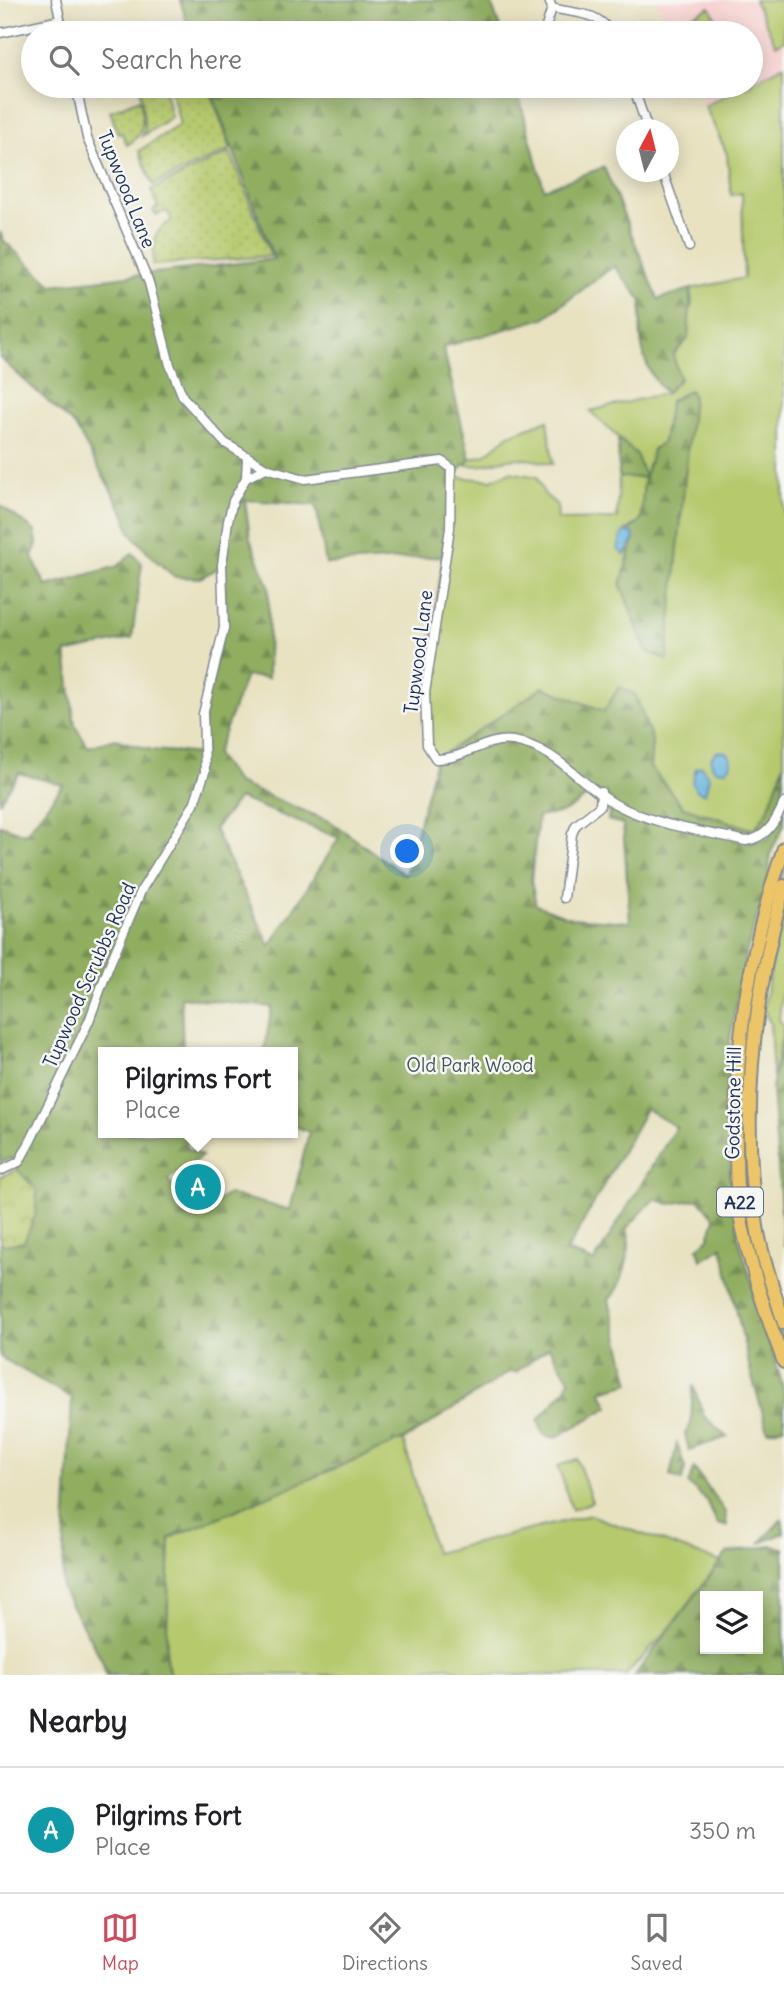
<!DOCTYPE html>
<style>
body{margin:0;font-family:Delius,sans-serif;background:#f2f2f2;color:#202124}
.controls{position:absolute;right:21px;bottom:21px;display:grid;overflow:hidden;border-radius:0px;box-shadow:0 4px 18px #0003}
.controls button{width:63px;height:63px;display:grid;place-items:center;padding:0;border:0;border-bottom:2px solid #e0e0e0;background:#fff;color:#202124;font:35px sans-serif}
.compass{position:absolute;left:616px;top:119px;width:63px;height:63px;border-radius:50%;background:#fff;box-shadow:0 4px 18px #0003;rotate:7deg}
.you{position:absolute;left:408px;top:852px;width:24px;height:24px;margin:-18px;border:5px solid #fff;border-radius:50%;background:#1a73e8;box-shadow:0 0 0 10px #1a73e833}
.badge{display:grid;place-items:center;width:46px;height:46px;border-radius:50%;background:#d1495b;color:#fff;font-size:23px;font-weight:700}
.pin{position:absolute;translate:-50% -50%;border:4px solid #fff;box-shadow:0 2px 7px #0006}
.popup{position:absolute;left:98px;top:1047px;width:200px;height:91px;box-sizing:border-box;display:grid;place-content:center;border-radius:0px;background:#fff;filter:drop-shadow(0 2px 5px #0005);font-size:23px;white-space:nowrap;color:#757577}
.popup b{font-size:26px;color:#202124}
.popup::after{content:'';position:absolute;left:50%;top:100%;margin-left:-14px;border:14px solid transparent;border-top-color:#fff}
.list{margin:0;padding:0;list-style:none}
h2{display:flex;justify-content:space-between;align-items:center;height:91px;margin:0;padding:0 28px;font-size:30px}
h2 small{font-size:23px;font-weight:400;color:#757577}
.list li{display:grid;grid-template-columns:46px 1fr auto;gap:21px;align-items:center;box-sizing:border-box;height:126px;padding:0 28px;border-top:2px solid #e0e0e0}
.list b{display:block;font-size:26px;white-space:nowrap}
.list p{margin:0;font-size:23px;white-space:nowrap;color:#757577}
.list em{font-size:23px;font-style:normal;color:#757577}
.icon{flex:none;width:38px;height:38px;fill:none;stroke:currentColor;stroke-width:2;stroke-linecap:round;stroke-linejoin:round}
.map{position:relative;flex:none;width:784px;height:1675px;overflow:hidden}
.search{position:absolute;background:#fff;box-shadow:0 4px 18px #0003;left:21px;right:21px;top:21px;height:77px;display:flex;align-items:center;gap:18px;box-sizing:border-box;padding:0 24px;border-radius:38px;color:#757577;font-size:26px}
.sheet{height:217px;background:#fff}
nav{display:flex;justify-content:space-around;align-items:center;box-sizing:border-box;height:98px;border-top:2px solid #e0e0e0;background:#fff;font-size:19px;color:#757577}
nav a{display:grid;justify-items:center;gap:4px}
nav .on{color:#d1495b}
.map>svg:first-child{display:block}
</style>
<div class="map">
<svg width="784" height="1675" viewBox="0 0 784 1675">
<defs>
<pattern id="forest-firs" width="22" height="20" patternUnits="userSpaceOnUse" patternTransform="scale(1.75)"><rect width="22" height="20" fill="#90ad60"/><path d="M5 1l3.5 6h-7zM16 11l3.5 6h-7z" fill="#758d52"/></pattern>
<pattern id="park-crowns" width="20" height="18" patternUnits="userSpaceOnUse" patternTransform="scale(1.75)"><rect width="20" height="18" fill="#b6c96d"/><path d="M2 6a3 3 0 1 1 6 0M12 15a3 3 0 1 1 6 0" fill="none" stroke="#9cad61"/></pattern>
<pattern id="garden-dots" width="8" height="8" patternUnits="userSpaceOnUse" patternTransform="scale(1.75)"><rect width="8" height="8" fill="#b6c96d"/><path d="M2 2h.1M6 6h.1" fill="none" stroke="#9cad61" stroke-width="1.8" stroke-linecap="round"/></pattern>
</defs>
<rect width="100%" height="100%" fill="#f6f6f2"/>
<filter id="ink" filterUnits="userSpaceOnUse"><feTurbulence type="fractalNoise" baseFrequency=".0143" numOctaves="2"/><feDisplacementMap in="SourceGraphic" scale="14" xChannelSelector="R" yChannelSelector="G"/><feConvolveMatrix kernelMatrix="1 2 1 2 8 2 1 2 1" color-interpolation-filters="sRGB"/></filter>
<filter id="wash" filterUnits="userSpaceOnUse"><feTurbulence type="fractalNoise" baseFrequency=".00686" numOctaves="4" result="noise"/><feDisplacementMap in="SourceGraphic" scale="28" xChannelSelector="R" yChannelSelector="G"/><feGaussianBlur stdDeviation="1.57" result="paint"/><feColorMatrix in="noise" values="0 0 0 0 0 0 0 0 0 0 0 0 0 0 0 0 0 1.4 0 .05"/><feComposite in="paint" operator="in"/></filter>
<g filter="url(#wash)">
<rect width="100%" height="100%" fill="#e8e2c1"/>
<g fill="#f7d0cf">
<path d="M656,0H784V65L751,82V33H669Z"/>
<path d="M695,86H744L705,106Z"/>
</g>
<g fill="#b6c96d" stroke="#687c66" stroke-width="2" fill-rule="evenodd">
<path d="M754,0H784V41L776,45Z"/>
<path d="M710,7L724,33H691L684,20Z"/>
<path d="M784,65V764L768,810L754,830L683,807L650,767L652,740L604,711L436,759L427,745L425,693L453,477L491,480L510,472L537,477L544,494L557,505L558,520L617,519L619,477H644L636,454L590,411L666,393L673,355L692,304L691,289L744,278L742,193L731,195L727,154L705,106L744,86H751V82ZM670,402L646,650L621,585L630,550L624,555L622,534L641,520C643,495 643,456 663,442Z"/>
<path d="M548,420L553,464C536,460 520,456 503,460C484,464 486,467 465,465L470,459L485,455L509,435Z"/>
<path d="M784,859V872C776,897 767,922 761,948C732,1074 737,1216 784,1337V1351C770,1311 756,1270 749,1228C727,1103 746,978 784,859Z"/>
<path d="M784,901V972L779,1019L784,1027L773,1079L770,1023L763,1008Z"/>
<path d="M403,1439L435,1553L590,1515L720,1562L669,1629L626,1675H465C445,1659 426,1669 403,1675H170L166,1659L170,1538Z"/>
<path d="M577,1459L592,1502L572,1510L558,1466Z"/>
</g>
<g fill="url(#forest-firs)" stroke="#566e5f" stroke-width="2" fill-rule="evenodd">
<path d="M180,0H490L502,33H190Z"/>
<path d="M209,86H479L484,99L506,86H516L544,189L604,167L658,299L691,289L688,339L673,355L680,379L666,393C640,368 638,335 642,301L614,266L544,318L443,347L470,459L453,477L446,556L326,564L316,505L245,500L250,539L269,586L268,678L246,676L216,754L237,783L331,822L405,875L436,759L543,687L604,711L619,687L635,694L652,740L650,767L683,807L754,830L768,810L784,764C784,787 780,836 749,837C737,838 723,831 711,830C732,839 745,847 768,839L784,809V825L771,852L768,883L746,953L730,1039L726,1117L732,1188L720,1191V1197L727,1195L736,1202L738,1236L784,1391V1427L768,1431L751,1374L722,1247L701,1260L698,1248L709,1238L715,1218L699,1199L670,1204L654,1199L627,1228C633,1249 623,1284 609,1300L630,1383L601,1391L609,1407L555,1438L544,1435L538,1420L565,1390L569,1379L549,1347L516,1372H509L409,1437L170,1538L166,1659L170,1675H106L102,1660L62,1589L72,1398L0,1357V1242L22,1178L12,1158L0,1162V825L25,834L63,785L19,773L0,801V505L35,531L37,544L32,557L46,586L118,566L132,553L142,563L132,638L66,653L75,725L88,747L115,739L152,750L204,754L203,714L224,628L222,566L200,578L175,577L155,560L130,532L125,515L75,426L0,358V232L4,241L52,285L274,259ZM591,794L610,807L608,820L623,824L630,922L571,918L536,905L531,881L538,817L564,812ZM239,798L339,838L270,946L214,829ZM181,997L272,1007L264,1052H292L293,1125L309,1132L290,1210L228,1194L194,1217L168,1179L202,1156L187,1148L186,1133H104V1052H183ZM646,1109L676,1127L594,1262L567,1251Z"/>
<path d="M690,390L693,397L667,660L646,651L621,585L634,540L633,533L628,532L641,520L644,478L619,477L618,438L636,454L645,477L653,449L663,442L670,401Z"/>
<path d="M784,1027V1246L772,1088Z"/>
<path d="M693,1385L704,1416L727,1437L689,1450L685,1434L691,1424Z"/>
<path d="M677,1444L685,1467L682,1481L670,1476Z"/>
<path d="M694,1468L725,1512L727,1526L717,1524L707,1501L688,1484Z"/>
<path d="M782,1519L784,1533L760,1543Z"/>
<path d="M771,1546L784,1548V1675H635L727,1553ZM705,1596H758V1649H705Z"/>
</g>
<path fill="url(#park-crowns)" stroke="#687c66" stroke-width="2" d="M17,1169L37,1191L35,1216L24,1242L4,1245L0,1242V1177Z"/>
<g fill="url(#garden-dots)" stroke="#687c66" stroke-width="2">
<path d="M140,86H164L171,117L142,136L145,129Z"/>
<path d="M170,86H208L231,149L153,185L139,151L180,124Z"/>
<path d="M140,99C143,120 147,133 127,145L122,133L118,134L110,111Z"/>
<path d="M230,152L271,256L153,265C154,241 150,234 172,220L167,211L156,215L153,210L158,207L151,190Z"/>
</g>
<g fill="#65b2de" stroke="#40709e" stroke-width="2">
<path d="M628,532L633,533L634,540L624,555L618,549L622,534Z"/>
<circle cx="721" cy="761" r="10"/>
<path d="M701,766L709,777L705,794L696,790L692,782L696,768Z"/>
</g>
</g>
<g filter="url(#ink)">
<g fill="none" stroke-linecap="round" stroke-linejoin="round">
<g stroke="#828890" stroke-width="11">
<g id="minor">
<path d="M56,0L63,33"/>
<path d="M552,8C575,14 598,11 611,33"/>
<path d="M0,33L60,20"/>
<path d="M544,33L552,8L549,0"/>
<path d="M76,86L87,138L149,283L170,365L183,397L225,443L266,468"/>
<path d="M633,86L648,130"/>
<path d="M663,172L689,247"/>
<path d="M246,478L266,468L305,479L442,461L451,468L450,528L425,693L427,745L436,759C463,760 485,737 513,741C558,748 581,786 617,805C657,826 703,831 746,841C767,838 776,821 784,803"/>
<path d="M246,478L247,458"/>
<path d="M564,898L572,834L576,825L600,806L601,792"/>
<path d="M0,1171L19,1162L31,1140L89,1021L109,966L142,889L194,804L205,772L203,714L224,628L222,565L228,521L233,501L246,478"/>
</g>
</g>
<g stroke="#828890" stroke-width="16">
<g id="highway">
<path d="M784,848C752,942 737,1025 736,1124C736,1156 735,1193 742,1225C752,1272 767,1318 784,1362"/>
<path d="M784,886C754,994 741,1107 756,1219C760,1254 774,1290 784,1323"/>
</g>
</g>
<use href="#minor" stroke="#fff" stroke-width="8"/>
<use href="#highway" stroke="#edc569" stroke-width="12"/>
</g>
</g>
<g text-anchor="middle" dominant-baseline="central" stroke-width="5" stroke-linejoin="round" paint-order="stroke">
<rect fill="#f6f6f2" stroke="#5d6b8a" stroke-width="2" x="717" y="1187.5" width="46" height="29" rx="5"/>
<g font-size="18" font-weight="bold" fill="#1b2f5e">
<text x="740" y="1202">A22</text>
</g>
<g font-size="19" fill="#1b2f5e" stroke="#f6f6f2">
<text transform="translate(127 189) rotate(68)">Tupwood Lane</text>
<text transform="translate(418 652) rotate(-83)">Tupwood Lane</text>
<text transform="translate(89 975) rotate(-66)">Tupwood Scrubbs Road</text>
<text transform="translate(733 1103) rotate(-89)">Godstone Hill</text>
</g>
<g font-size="19" fill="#425662" stroke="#f6f6f2">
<text x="470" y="1065">Old Park Wood</text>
</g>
</g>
</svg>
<div class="controls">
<button><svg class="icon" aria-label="layers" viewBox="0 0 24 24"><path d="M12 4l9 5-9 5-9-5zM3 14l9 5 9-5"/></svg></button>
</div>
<svg class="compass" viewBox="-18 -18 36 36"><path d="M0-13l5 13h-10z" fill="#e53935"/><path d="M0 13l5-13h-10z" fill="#757577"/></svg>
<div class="you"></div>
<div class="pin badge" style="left:198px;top:1187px;background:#0f9aa8">A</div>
<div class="popup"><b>Pilgrims Fort</b>Place</div>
<div class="search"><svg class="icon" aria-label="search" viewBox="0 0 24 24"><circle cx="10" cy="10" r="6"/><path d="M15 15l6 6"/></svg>Search here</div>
</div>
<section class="sheet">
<h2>Nearby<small></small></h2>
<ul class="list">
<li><span class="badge" style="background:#0f9aa8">A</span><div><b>Pilgrims Fort</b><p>Place</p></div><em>350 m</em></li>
</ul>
</section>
<nav>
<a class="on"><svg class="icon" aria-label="map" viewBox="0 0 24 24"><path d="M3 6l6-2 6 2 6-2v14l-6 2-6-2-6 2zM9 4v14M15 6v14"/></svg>Map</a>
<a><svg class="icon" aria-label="directions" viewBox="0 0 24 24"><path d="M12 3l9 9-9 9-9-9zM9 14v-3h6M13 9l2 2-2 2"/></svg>Directions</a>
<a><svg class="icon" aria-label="saved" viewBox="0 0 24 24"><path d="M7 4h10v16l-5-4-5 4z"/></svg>Saved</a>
</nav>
